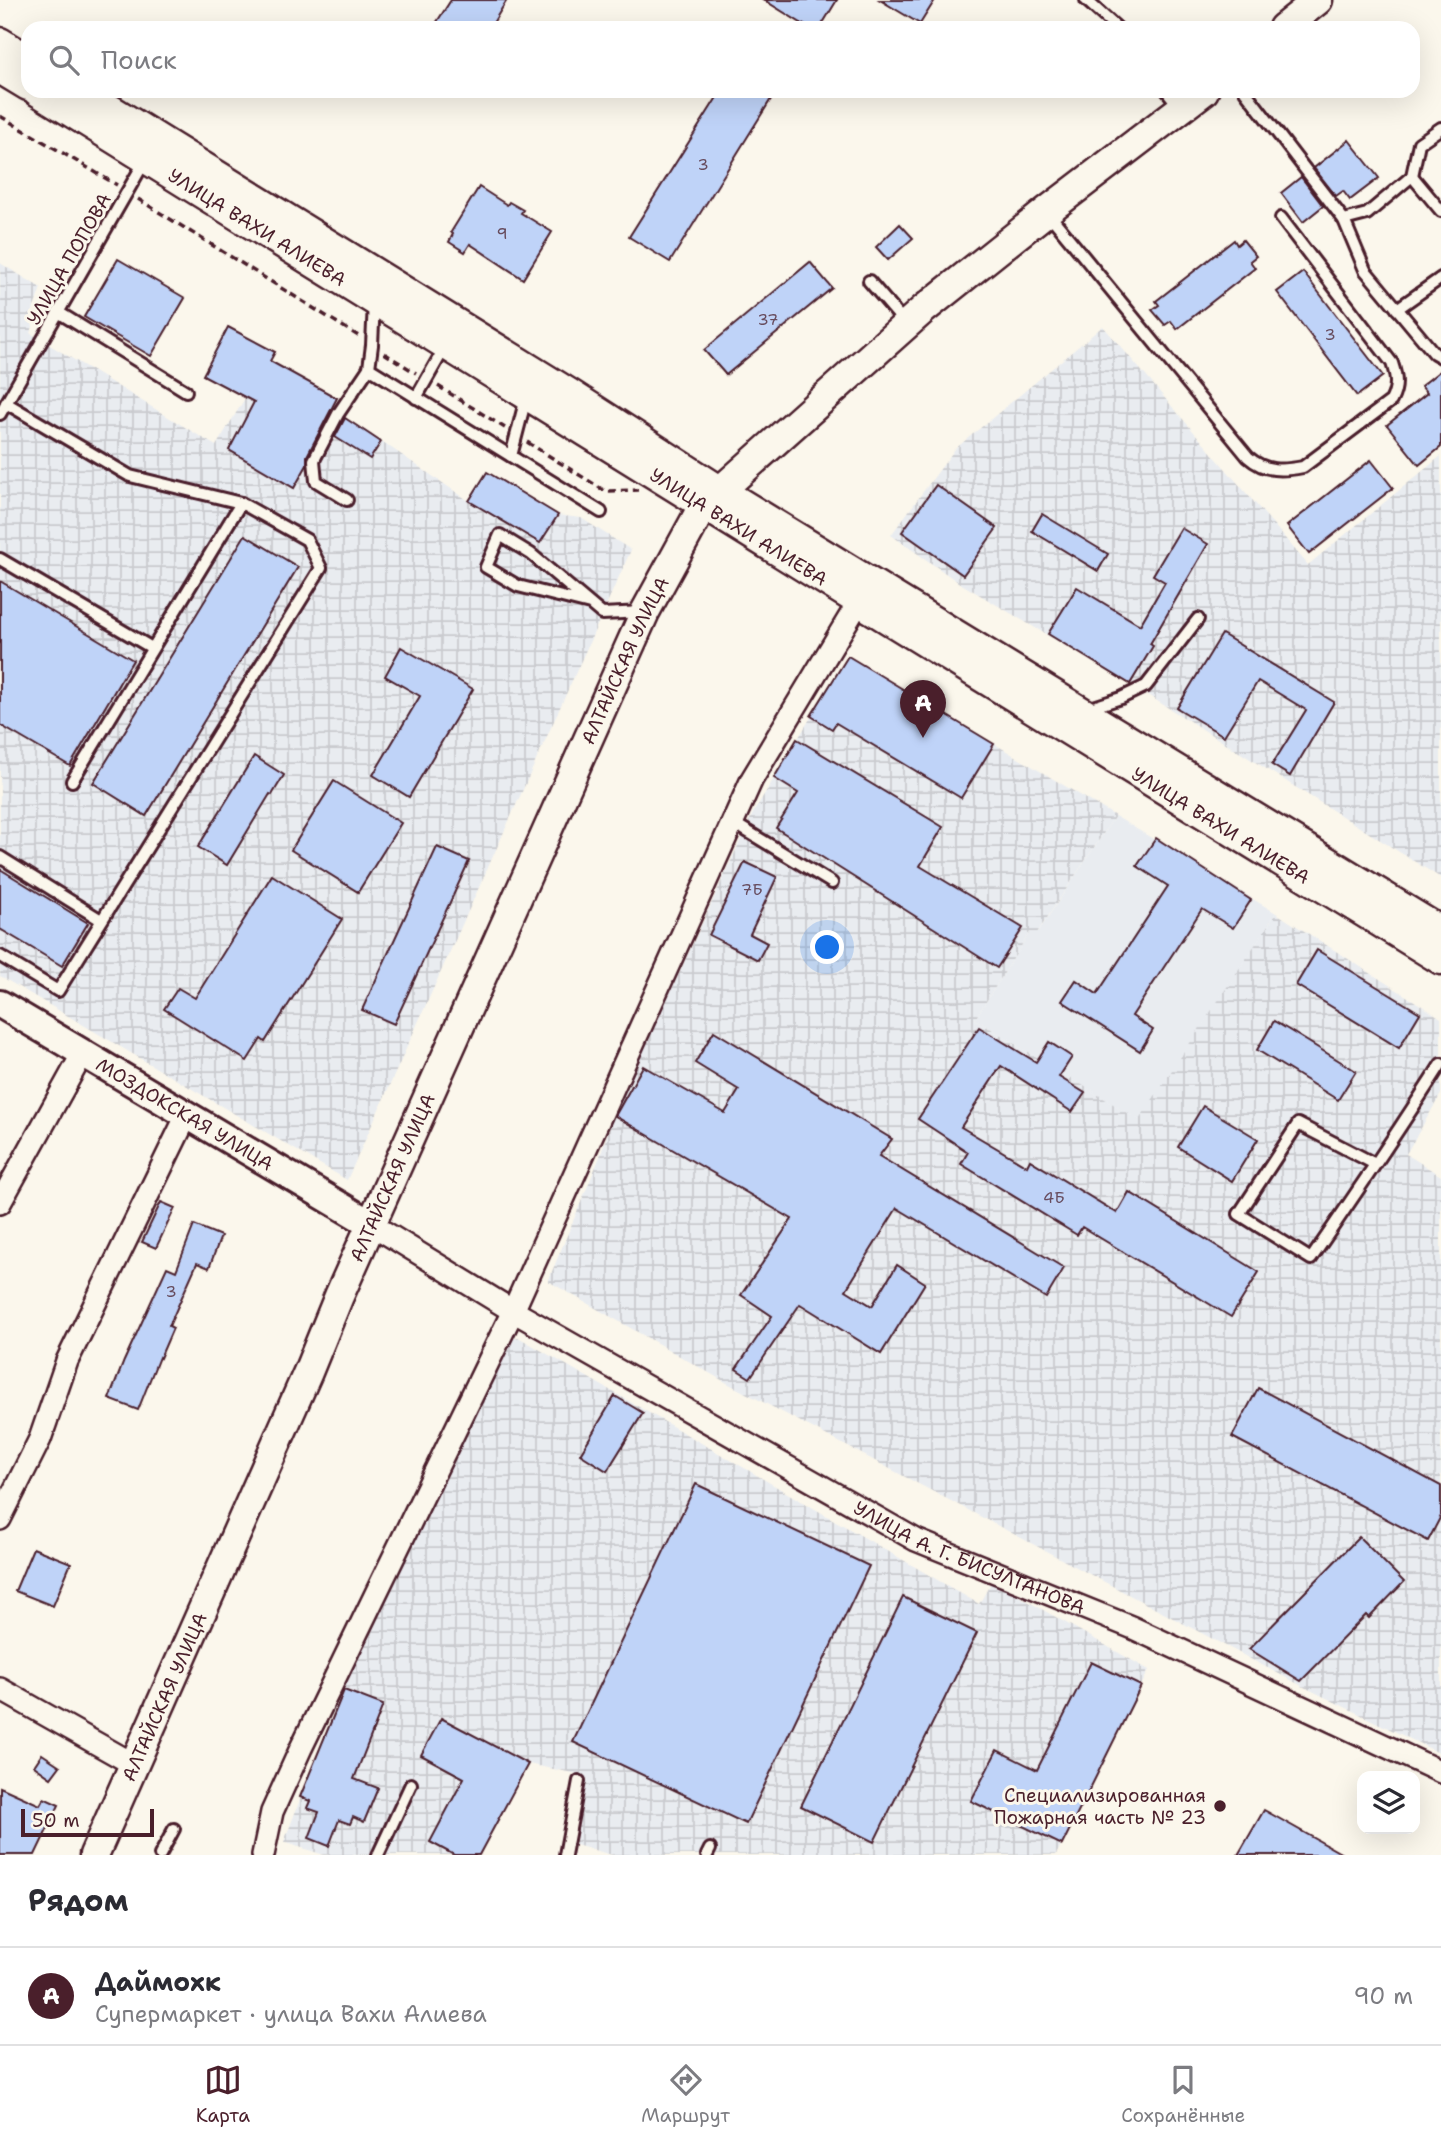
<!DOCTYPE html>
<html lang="ru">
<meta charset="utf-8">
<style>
body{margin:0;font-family:"Shantell Sans",sans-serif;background:#f7f7f7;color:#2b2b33}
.controls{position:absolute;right:21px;bottom:21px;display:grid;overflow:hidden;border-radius:14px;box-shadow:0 7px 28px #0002}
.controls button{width:63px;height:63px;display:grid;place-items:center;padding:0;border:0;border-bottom:2px solid #e1e1e2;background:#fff;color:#2b2b33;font:35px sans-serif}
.scale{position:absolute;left:21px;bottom:18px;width:133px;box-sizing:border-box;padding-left:7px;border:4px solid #4a1f2b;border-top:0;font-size:19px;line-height:24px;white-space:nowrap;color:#4a1f2b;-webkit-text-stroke:5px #fbf7ec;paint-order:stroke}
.you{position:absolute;left:828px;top:948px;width:24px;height:24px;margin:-18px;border:5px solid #fff;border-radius:50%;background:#1a73e8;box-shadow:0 0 0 10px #1a73e833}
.badge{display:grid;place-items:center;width:46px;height:46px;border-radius:50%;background:#4a1f2b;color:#fff;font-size:23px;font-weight:700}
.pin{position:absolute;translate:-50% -58px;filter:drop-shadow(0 2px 4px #0008)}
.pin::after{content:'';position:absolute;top:37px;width:24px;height:21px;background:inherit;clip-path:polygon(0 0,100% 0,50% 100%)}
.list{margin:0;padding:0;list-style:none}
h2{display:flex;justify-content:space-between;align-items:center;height:91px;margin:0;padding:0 28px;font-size:30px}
h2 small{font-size:23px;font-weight:400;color:#7c7c81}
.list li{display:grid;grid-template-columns:46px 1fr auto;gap:21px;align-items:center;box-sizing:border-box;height:98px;padding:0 28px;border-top:2px solid #e1e1e2}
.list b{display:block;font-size:26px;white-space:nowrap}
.list p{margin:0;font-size:23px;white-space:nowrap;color:#7c7c81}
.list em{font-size:23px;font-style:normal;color:#7c7c81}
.icon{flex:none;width:38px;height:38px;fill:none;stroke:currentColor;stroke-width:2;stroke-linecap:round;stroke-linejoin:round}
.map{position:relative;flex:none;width:1441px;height:1855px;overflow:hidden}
.search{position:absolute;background:#fff;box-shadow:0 7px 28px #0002;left:21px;right:21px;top:21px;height:77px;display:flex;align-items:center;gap:18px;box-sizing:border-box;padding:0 24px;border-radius:21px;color:#7c7c81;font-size:26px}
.sheet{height:189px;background:#fff}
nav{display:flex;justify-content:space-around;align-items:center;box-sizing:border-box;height:98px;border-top:2px solid #e1e1e2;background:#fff;font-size:19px;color:#7c7c81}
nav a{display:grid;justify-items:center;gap:4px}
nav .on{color:#4a1f2b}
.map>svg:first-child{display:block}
</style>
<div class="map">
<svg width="1441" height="1855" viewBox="0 0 1441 1855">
<defs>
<pattern id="industrial-grid" width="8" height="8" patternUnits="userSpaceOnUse" patternTransform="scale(1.75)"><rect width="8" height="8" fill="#e9ecf0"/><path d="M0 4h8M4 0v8" fill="none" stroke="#c9cace"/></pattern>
</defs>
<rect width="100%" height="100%" fill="#fbf7ec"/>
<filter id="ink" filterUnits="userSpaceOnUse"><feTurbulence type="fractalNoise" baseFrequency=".0143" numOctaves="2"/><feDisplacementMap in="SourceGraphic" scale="14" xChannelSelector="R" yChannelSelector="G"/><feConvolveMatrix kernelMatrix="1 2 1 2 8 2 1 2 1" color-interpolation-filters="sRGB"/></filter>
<g filter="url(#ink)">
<path fill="#e9ecf0" d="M1115,816L1276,913L1140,1121L975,1019L1030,932H1038Z"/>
<g fill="url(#industrial-grid)">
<path d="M0,263L41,288L31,316L33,327L30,333L216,446L264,367L368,432L469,501L487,472L557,515L581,518L631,550L347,1180L0,976Z"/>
<path d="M1103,326L1308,565L1441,456V878L1130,684L958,582L891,535L955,449Z"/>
<path d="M848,656L1115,816L1037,933L1030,932L975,1019L1139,1120L1276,913L1441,1018V1094L1406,1154L1441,1176V1754L1302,1686L727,1383L548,1281L599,1159L614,1115L753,813Z"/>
<path d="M518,1337L979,1604L992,1581L1149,1670L1056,1855H612L572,1844L583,1775L528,1764L479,1855H324L284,1842L342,1689L509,1340Z"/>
</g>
<g fill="#bfd3f8" stroke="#4a1f2b" stroke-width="2">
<path d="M451,0H507L490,28H433Z"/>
<path d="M764,0H837L820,28H809Z"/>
<path d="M880,0H935L920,24Z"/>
<path d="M721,91H776L670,262L629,237Z"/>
<path d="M1349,140L1379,178L1350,200L1343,191L1336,196L1314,168Z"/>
<path d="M1301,177L1323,206L1303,222L1281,193Z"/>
<path d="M479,187L507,205L509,202L523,210L521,213L552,232L523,279L470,244L465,252L449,242L453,234L451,232Z"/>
<path d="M900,224L913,238L888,260L876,247Z"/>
<path d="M1234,240L1237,245L1243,240L1256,256L1250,261L1255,268L1177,329L1171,321L1165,325L1152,310L1159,305L1156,301Z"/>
<path d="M118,259L185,298L151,356L84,317Z"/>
<path d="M810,262L832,288L726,375L704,350Z"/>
<path d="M1303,272L1383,376L1357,396L1277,292Z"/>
<path d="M228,327L275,352L270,361L337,398L307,456V465L294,488L229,450L254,402L203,375Z"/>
<path d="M1441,370V447L1419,465L1387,425L1427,393L1421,386Z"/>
<path d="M345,418L381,442L370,459L335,437Z"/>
<path d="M1371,460L1393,488L1309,554L1287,526Z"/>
<path d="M487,472L558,515L540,543L469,501Z"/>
<path d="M936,485L997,528L963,575L902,532Z"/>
<path d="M1042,514L1108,554L1098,571L1032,531Z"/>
<path d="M1181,528L1208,544L1150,644L1153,646L1130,684L1048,634L1077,587L1140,625L1165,582L1153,575Z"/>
<path d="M245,535L298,567L146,816L93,783Z"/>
<path d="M0,581L133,660L70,766L0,725Z"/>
<path d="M1222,634L1334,702L1290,776L1272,765L1306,710L1258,681L1224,736L1177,708Z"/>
<path d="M401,647L473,689L409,797L373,775L420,696L385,676Z"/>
<path d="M848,656L994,744L961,798L836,723L832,729L811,716Z"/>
<path d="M797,739L943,827L920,866L1023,928L997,968L776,828L798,793L774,778Z"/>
<path d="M254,756L284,775L272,795L270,794L227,865L198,847Z"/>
<path d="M334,781L401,823L358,892L291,850Z"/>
<path d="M1156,838L1251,900L1233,928L1202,909L1132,1016L1153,1030L1140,1051L1062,1001L1076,980L1097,994L1168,886L1137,866Z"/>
<path d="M437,847L469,861L394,1024L362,1010Z"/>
<path d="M745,862L777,877L750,934L767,943L758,960L709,935Z"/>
<path d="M0,869L88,923L62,966L0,929Z"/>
<path d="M272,875L342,919L265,1042L261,1039L247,1061L164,1009L178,988L195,998Z"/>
<path d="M1317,950L1420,1013L1399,1048L1296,985Z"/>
<path d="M1274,1021L1356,1071L1338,1100L1257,1050Z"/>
<path d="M979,1027L1036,1062L1049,1042L1072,1057L1059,1077L1085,1093L1072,1112L1001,1066L961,1127L1027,1166L1030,1160L1117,1213L1129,1192L1259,1272L1231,1317L1082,1227L1077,1235L961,1164L968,1152L918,1119Z"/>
<path d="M714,1031L892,1139L879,1156L1064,1268L1046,1298L897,1208L846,1290L872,1306L897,1265L925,1283L881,1354L800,1304L750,1378L736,1369L772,1316L741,1295L792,1219L615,1116L643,1066L725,1113L739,1090L695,1063Z"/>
<path d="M1203,1106L1258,1139L1232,1181L1178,1147Z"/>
<path d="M161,1202L175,1208L156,1248L142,1242Z"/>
<path d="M194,1225L221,1236L209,1268L197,1263L169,1326L173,1328L160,1358L159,1357L138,1410L109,1399L124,1361L167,1267L176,1271Z"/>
<path d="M1258,1388L1441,1486V1516L1428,1541L1232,1437Z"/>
<path d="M615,1396L643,1413L607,1471L580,1454Z"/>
<path d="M696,1484L869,1566L746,1824L573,1742Z"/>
<path d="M1359,1537L1404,1582L1369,1618L1366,1615L1301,1681L1249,1649Z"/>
<path d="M33,1548L71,1563L53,1606L15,1591Z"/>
<path d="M903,1597L977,1633L874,1842L801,1806Z"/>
<path d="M1091,1662L1141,1686L1062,1845L971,1801L997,1750L1037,1770Z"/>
<path d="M344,1690L383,1705L354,1779L378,1788L364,1822L353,1817L350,1824L339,1820L329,1846L309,1838L319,1812L307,1808L310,1801L300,1797Z"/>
<path d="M441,1718L528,1764L479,1855H454L430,1842L464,1778L421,1755Z"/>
<path d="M42,1754L60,1766L51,1778L34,1766Z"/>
<path d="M0,1787L40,1805L44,1798L59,1805L35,1855H0Z"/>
<path d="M1264,1810L1344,1855H1238Z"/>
</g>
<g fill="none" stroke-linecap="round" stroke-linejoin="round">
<g stroke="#4a1f2b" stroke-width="16">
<g id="service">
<path d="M1086,0L1117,28"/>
<path d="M1167,91L1180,107"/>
<path d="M1245,91L1344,220L1365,270L1434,353L1441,357"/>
<path d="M1412,176L1441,211"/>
<path d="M1048,213L1248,457C1265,472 1282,471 1303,467L1391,401C1398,387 1397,378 1392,363L1281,218"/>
<path d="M1344,220L1367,214L1412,176L1419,143L1441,128"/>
<path d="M869,281L905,323"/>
<path d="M374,302L372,345L369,368L601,512"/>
<path d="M1397,309L1441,278"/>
<path d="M58,312L186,391"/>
<path d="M416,398L445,347"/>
<path d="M0,414L146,159"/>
<path d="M511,456L526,398"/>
<path d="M347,500L316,481L314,460L338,414L369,368"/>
<path d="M0,559L152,648"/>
<path d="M590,604L518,586L486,567L500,535L531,554L602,614L643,612"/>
<path d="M1087,709L1121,698L1146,686L1198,619"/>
<path d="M72,781L241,503"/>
<path d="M732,822L832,883"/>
<path d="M0,857L101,920"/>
<path d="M0,956L58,991L321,568L307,540L241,503L130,476L6,403"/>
<path d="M1375,1164L1298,1124L1239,1214L1311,1259C1355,1195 1399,1130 1441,1064"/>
<path d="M160,1855L174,1829"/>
<path d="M378,1855L411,1784"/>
<path d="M565,1855L579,1781"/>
<path d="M707,1855L710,1849"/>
</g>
</g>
<g stroke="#4a1f2b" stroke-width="26">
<g id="minor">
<path d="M0,1203L83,1053"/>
<path id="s1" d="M371,1224L513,1311L916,1540L1131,1627L1441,1772"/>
<path d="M0,1519L40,1439L67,1361L187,1115"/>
<path d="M0,1689L133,1764"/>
<path d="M263,1855L272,1812L301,1748L513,1311L752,779L860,600"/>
</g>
</g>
<g stroke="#4a1f2b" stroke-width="32">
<g id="tertiary">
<path id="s2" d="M0,1004L371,1224"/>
</g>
</g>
<g stroke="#4a1f2b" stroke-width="33">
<g id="secondary">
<path d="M1283,28L1318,0"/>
<path d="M0,42L28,59"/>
<path d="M0,69L28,86"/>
<path id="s3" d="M37,91C505,379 971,674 1441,960"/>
<path d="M81,91L569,393L721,491L1441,931"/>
<path id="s4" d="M94,1855L308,1372L339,1296L645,612L703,506L924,309L1047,211L1204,91"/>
</g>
</g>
<g stroke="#4a1f2b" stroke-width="3.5" stroke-dasharray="7 5" stroke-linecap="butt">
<path d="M0,116L117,185"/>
<path d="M138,199L360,337"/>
<path d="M384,353L416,373"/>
<path d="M438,386L505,428"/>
<path d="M527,442L605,491L638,490"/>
</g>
<use href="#service" stroke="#fbf7ec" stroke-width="10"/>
<use href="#minor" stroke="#fbf7ec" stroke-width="21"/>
<use href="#tertiary" stroke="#fbf7ec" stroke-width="26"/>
<use href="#secondary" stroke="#fbf7ec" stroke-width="28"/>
</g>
</g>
<circle fill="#4a1f2b" stroke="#fbf7ec" stroke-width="2.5" cx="1220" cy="1806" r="7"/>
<g text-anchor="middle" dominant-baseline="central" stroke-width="6" stroke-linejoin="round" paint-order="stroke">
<g font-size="16" fill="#674c5e">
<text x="703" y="164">3</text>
<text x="502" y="233">9</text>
<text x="768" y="319">37</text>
<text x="1330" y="334">3</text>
<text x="752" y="889">7Б</text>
<text x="1054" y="1197">4Б</text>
<text x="171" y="1291">3</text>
</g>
<g font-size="19" fill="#4a1f2b" stroke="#fbf7ec">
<text stroke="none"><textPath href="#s3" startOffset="259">УЛИЦА ВАХИ АЛИЕВА</textPath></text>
<text transform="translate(69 259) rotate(-60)">УЛИЦА ПОПОВА</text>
<text stroke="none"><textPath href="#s3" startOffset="826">УЛИЦА ВАХИ АЛИЕВА</textPath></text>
<text stroke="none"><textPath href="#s4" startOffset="1307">АЛТАЙСКАЯ УЛИЦА</textPath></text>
<text stroke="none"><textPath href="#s3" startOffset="1393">УЛИЦА ВАХИ АЛИЕВА</textPath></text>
<text stroke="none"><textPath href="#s2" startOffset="215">МОЗДОКСКАЯ УЛИЦА</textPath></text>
<text stroke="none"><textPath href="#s4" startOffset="740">АЛТАЙСКАЯ УЛИЦА</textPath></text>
<text stroke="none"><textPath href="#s1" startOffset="686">УЛИЦА А. Г. БИСУЛТАНОВА</textPath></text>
<text stroke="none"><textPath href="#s4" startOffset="173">АЛТАЙСКАЯ УЛИЦА</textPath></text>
</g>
<g font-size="19" fill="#4a1f2b" stroke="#fbf7ec" text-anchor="end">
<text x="1206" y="1795">Специализированная<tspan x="1206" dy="22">Пожарная часть № 23</tspan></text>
</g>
</g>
</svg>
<div class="controls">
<button><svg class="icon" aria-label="layers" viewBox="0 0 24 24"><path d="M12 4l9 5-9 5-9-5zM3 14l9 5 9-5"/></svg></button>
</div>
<div class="scale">50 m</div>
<div class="you"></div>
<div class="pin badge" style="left:923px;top:738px">A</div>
<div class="search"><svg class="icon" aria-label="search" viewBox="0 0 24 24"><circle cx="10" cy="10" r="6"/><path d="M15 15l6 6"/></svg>Поиск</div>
</div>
<section class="sheet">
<h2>Рядом<small></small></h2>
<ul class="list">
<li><span class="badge">A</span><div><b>Даймохк</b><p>Супермаркет · улица Вахи Алиева</p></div><em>90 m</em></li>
</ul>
</section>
<nav>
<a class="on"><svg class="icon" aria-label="map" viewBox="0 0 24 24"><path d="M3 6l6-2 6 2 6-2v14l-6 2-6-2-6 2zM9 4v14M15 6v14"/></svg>Карта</a>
<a><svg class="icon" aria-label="directions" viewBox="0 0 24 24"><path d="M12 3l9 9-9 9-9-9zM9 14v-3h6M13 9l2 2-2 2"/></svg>Маршрут</a>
<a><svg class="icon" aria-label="saved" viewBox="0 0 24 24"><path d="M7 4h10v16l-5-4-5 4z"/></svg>Сохранённые</a>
</nav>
